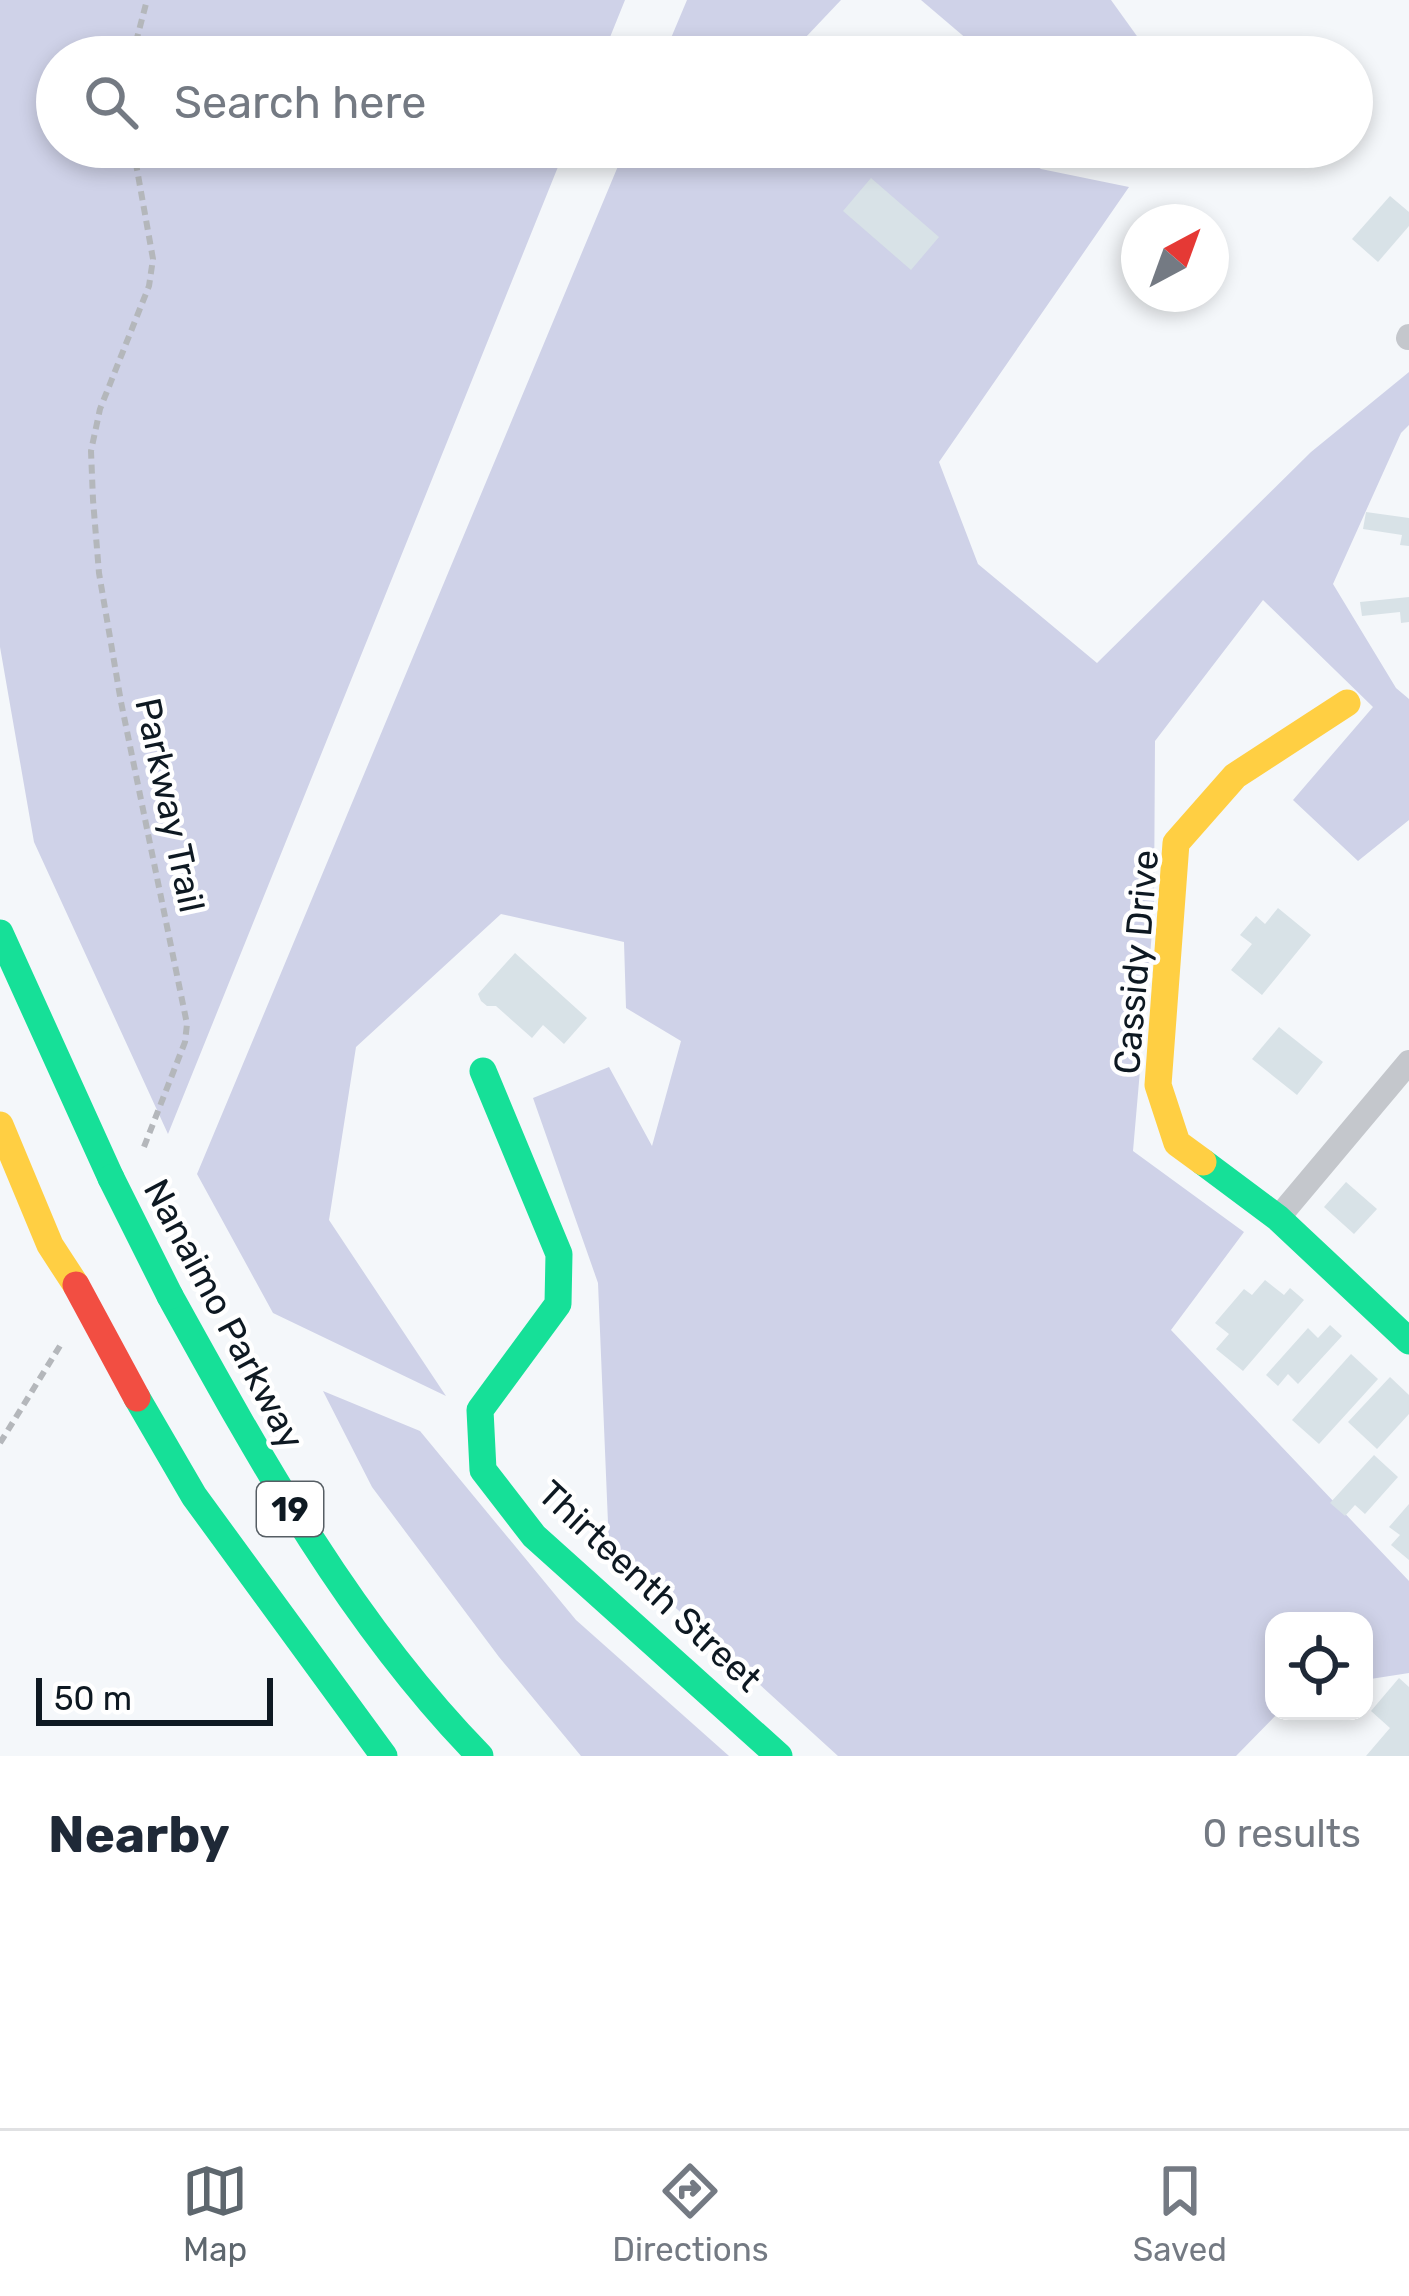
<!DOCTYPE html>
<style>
body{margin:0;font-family:Rubik,sans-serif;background:#f6f6f7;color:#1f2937}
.controls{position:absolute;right:36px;bottom:36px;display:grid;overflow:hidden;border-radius:24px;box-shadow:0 6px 18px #0003}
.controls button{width:108px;height:108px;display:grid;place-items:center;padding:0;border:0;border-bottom:3px solid #e0e1e3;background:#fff;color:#1f2937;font:60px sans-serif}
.compass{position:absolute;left:1121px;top:204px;width:108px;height:108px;border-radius:50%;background:#fff;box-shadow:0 6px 18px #0003;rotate:41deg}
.scale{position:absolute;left:36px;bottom:30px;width:237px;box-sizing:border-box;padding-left:12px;border:6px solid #0e1922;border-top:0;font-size:33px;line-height:42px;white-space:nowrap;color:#0e1922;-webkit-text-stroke:9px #fff;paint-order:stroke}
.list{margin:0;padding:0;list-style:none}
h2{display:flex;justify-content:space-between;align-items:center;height:156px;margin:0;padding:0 48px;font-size:51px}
h2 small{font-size:39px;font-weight:400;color:#747a83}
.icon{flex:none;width:66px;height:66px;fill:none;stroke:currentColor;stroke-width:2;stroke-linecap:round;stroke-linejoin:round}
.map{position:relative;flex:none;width:1409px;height:1756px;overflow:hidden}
.search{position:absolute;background:#fff;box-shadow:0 6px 18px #0003;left:36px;right:36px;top:36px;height:132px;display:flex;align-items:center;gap:30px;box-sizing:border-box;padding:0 42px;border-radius:66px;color:#747a83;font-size:45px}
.sheet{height:372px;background:#fff}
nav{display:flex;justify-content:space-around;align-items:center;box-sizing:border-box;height:168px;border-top:3px solid #e0e1e3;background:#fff;font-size:33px;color:#747a83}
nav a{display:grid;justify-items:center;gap:6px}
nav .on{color:#5e676e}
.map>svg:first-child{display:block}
</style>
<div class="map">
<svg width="1409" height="1756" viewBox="0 0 1409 1756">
<rect width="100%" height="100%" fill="#f4f7fa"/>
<g fill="#cfd2e8">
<path d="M0,0H625L602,57H57V147H566L168,1134L34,842L0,647Z"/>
<path d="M687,0H841L787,57H663Z"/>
<path d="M921,0H1111L1152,57H988Z"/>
<path d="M626,147H1006L1041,169L1129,187L939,462L978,564L1097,663L1311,452L1409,372V425L1401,433L1333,584L1396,688L1409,699V820L1358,861L1293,800L1373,707L1263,600L1155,741L1154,909L1133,1151L1244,1232L1171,1330L1409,1581V1673L1364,1680V1621H1274V1711H1280L1236,1756H838L609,1547L598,1283L533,1098L609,1067L652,1146L681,1041L626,1008L624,942L501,914L356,1047L329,1220L446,1396L273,1313L197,1174Z"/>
<path d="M323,1391L420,1431L576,1620L729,1756H581L499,1657L372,1487Z"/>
</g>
<g fill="#d8e2e7">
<path d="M871,178L939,237L911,270L843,211Z"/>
<path d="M1390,196L1409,212V226L1378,262L1352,239Z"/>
<path d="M1366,512L1409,518V546L1400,545L1402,535L1363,529Z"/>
<path d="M1409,597V622L1401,623L1400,612L1362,616L1360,602Z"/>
<path d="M1278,908L1311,935L1262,995L1231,970L1252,944L1240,935L1256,916L1265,924Z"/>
<path d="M515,953L587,1018L564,1044L543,1025L532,1038L496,1006H487L481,1001L478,994Z"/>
<path d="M1279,1027L1323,1062L1297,1095L1252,1059Z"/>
<path d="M1346,1182L1377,1209L1354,1234L1324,1207Z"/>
<path d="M1265,1280L1284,1295L1290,1288L1304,1300L1243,1371L1216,1349L1229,1334L1215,1323L1244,1289L1252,1295Z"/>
<path d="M1330,1325L1342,1336L1298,1384L1288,1374L1278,1386L1266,1375L1308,1328L1318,1338Z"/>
<path d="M1351,1354L1378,1379L1319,1444L1292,1420Z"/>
<path d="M1390,1377L1409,1395V1414L1377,1449L1348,1422Z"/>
<path d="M1374,1455L1398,1477L1365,1514L1355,1505L1345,1516L1330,1503Z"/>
<path d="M1409,1504V1560L1391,1545L1400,1535L1389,1527Z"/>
<path d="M1399,1678L1409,1687V1756H1366L1390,1728L1371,1711Z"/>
</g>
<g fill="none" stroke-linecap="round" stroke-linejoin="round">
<g stroke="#b4b7bb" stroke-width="6" stroke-dasharray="9 6" stroke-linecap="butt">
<path d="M132,57L147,0"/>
<path d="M133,147L153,259L149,286L100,409L91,451L93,500L99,573L121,702L187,1024L185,1042L142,1152"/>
<path d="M0,1443L63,1341"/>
</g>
<g stroke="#c4c7cc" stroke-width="24">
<path d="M1408,338L1409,336"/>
<path d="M1278,1218L1409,1062"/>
</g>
<g stroke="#16e098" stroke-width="27">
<path d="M0,933L111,1178"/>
<path d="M483,1071L559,1254L558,1304L480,1410L483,1470L534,1536L779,1756"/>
<path d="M1203,1162L1278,1218L1409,1341"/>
<path d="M170,1296C259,1457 350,1623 480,1756"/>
<path d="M137,1398L194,1496L384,1756"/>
</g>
<g stroke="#ffcf43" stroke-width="27">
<path d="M0,1125L50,1245L76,1285"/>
<path d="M1203,1162L1177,1143L1158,1085L1176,843L1235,776L1347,703"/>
</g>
<path stroke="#16e098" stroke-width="27" d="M111,1178L170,1296"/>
<path stroke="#f24e42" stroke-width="27" d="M76,1285L137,1398"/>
</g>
<g text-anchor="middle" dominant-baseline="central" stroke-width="9" stroke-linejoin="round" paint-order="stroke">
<rect fill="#fff" stroke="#565e64" stroke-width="3" x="257" y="1482" width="66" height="54" rx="9"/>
<g font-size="33" font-weight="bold" fill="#0e1922">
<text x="290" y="1509">19</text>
</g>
<g font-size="36" fill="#0e1922" stroke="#fff">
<text transform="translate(170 805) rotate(78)">Parkway Trail</text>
<text transform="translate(1136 962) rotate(-85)">Cassidy Drive</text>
<text transform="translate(224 1314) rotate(62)">Nanaimo Parkway</text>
<text transform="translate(650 1586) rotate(43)">Thirteenth Street</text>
</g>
</g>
</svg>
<div class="controls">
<button><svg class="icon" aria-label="locate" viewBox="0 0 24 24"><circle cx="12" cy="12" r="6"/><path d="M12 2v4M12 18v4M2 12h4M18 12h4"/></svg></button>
</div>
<svg class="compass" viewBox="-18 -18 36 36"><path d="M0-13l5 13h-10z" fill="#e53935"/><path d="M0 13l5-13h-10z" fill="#747a83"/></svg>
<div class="scale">50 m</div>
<div class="search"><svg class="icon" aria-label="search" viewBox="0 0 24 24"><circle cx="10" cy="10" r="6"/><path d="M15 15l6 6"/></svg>Search here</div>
</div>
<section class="sheet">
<h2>Nearby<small>0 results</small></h2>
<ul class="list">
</ul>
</section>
<nav>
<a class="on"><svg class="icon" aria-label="map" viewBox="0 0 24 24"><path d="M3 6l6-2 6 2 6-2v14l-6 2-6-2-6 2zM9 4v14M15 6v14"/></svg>Map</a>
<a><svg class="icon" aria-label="directions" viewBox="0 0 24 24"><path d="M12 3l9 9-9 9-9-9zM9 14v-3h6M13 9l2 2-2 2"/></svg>Directions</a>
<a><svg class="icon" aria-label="saved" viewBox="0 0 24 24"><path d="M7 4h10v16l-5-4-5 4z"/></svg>Saved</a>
</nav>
